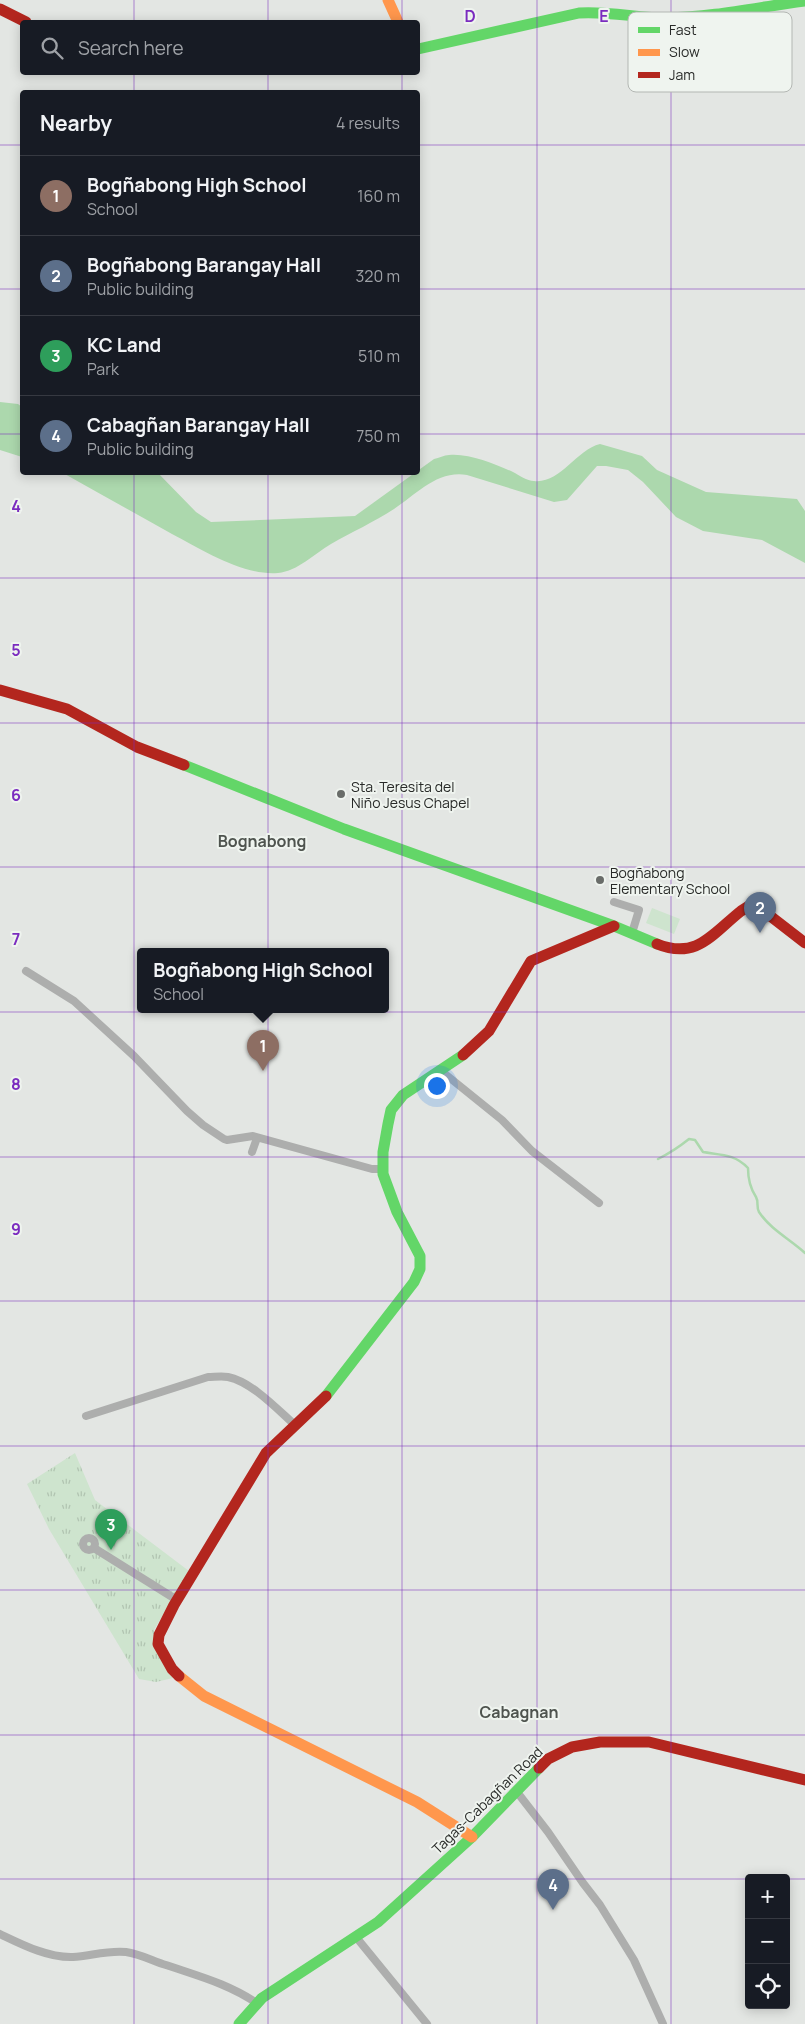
<!DOCTYPE html>
<meta charset="utf-8">
<style>
body{margin:0;font-family:Manrope,sans-serif;background:#242831;color:#f1f3f6}
.controls{position:absolute;right:15px;bottom:15px;display:grid;overflow:hidden;border-radius:5px;box-shadow:0 2px 12px #0003}
.controls button{width:45px;height:45px;display:grid;place-items:center;padding:0;border:0;border-bottom:1px solid #363941;background:#171b24;color:#f1f3f6;font:25px sans-serif}
.you{position:absolute;left:436px;top:1085px;width:18px;height:18px;margin:-12px;border:4px solid #fff;border-radius:50%;background:#1a73e8;box-shadow:0 0 0 8px #1a73e833}
.badge{display:grid;place-items:center;width:32px;height:32px;border-radius:50%;background:#696c69;color:#fff;font-size:16px;font-weight:700}
.pin{position:absolute;translate:-50% -41px;filter:drop-shadow(0 1px 2px #0008)}
.pin::after{content:'';position:absolute;top:26px;width:18px;height:15px;background:inherit;clip-path:polygon(0 0,100% 0,50% 100%)}
.popup{position:absolute;left:137px;top:948px;width:252px;height:65px;box-sizing:border-box;display:grid;place-content:center;border-radius:5px;background:#171b24;filter:drop-shadow(0 1px 4px #0005);font-size:16px;white-space:nowrap;color:#9ea1a6}
.popup b{font-size:19px;color:#f1f3f6}
.popup::after{content:'';position:absolute;left:50%;top:100%;margin-left:-10px;border:10px solid transparent;border-top-color:#171b24}
.list{margin:0;padding:0;list-style:none}
h2{display:flex;justify-content:space-between;align-items:center;height:65px;margin:0;padding:0 20px;font-size:21px}
h2 small{font-size:16px;font-weight:400;color:#9ea1a6}
.list li{display:grid;grid-template-columns:32px 1fr auto;gap:15px;align-items:center;box-sizing:border-box;height:80px;padding:0 20px;border-top:1px solid #363941}
.list b{display:block;font-size:19px;white-space:nowrap}
.list p{margin:0;font-size:16px;white-space:nowrap;color:#9ea1a6}
.list em{font-size:16px;font-style:normal;color:#9ea1a6}
.icon{flex:none;width:28px;height:28px;fill:none;stroke:currentColor;stroke-width:2;stroke-linecap:round;stroke-linejoin:round}
.map{position:relative;flex:none;width:805px;height:2024px;overflow:hidden}
.search{position:absolute;background:#171b24;box-shadow:0 2px 12px #0003;left:20px;top:20px;width:400px;height:55px;display:flex;align-items:center;gap:12px;box-sizing:border-box;padding:0 18px;border-radius:5px;color:#9ea1a6;font-size:19px}
.panel{position:absolute;background:#171b24;box-shadow:0 2px 12px #0003;left:20px;top:90px;width:400px;height:385px;border-radius:5px}
.map>svg:first-child{display:block}
</style>
<div class="map">
<svg width="805" height="2024" viewBox="0 0 805 2024">
<defs>
<pattern id="grass-tufts" width="24" height="20" patternUnits="userSpaceOnUse" patternTransform="scale(1.25)"><rect width="24" height="20" fill="#cee4ce"/><path d="M3 7l-1-3M5 7V3M7 7l1-3M15 17l-1-3M17 17v-4M19 17l1-3" fill="none" stroke="#b1c4b1"/></pattern>
</defs>
<rect width="100%" height="100%" fill="#e3e6e3"/>
<path fill="url(#grass-tufts)" d="M75,1453L95,1500L189,1571L154,1630L155,1649L173,1678L156,1682L139,1679L49,1529L27,1484Z"/>
<path fill="#cee4ce" d="M652,908L680,919L674,934L646,923Z"/>
<g fill="#acd8ad">
<path d="M0,402L18,404L22,407V457L0,450Z"/>
<path d="M600,444L642,456L657,470L706,492L797,499L805,511V563L762,540L703,531L676,517L643,482L628,470L606,466H597L567,500L554,502L467,475C437,470 417,494 394,509C374,522 352,532 331,544C314,554 298,571 278,573C243,576 203,550 172,534C136,514 99,493 63,473H158L196,512L211,522L355,516L434,459C439,458 444,455 449,455C469,453 495,464 513,472C519,475 527,481 534,481C560,484 576,450 600,444Z"/>
</g>
<g fill="none" stroke-linecap="round" stroke-linejoin="round">
<path stroke="#acd8ad" stroke-width="2.5" d="M658,1159C670,1153 679,1147 689,1139L695,1140L703,1152C721,1155 735,1154 748,1168C748,1180 750,1188 756,1197C759,1202 756,1207 759,1212C771,1230 790,1239 805,1253"/>
<g stroke="#adaead" stroke-width="8">
<path d="M614,902L639,910L632,933"/>
<path d="M26,971L74,1001L134,1056L187,1111L203,1125L224,1139L227,1140L253,1136L372,1169H382"/>
<path d="M440,1070L502,1120L532,1151L599,1203"/>
<path d="M252,1152L257,1138"/>
<path d="M86,1416L208,1377C214,1377 222,1376 228,1377C252,1382 277,1409 295,1425"/>
<circle cx="89" cy="1544" r="6"/>
<path d="M94,1548L177,1600"/>
<path d="M517,1792L548,1832L583,1883L600,1905L634,1960L663,2024"/>
<path d="M0,1934C21,1944 48,1958 73,1957C90,1956 108,1950 126,1952C140,1954 153,1961 166,1965C198,1976 229,1984 258,2004"/>
<path d="M356,1937L427,2024"/>
</g>
<g stroke="#63d668" stroke-width="11">
<path d="M418,49L579,13C609,11 638,18 667,18C714,17 759,7 805,1"/>
<path d="M184,765L344,829L614,926L657,944"/>
<path d="M326,1396L414,1282L420,1269V1256L397,1212L383,1174V1152L388,1124L391,1110L403,1095L463,1055"/>
<path d="M239,2024L262,1998L378,1922L472,1837L539,1768"/>
</g>
<g stroke="#ff974d" stroke-width="11">
<path d="M388,0L398,22"/>
<path d="M179,1676L204,1696L417,1802L472,1837"/>
</g>
<g stroke="#b3261e" stroke-width="11">
<path d="M0,9L26,22"/>
<path d="M0,690L67,709L137,747L184,765"/>
<path d="M657,944C697,960 712,934 741,911L749,906L756,905L805,943"/>
<path d="M463,1055L489,1031L531,961L614,926"/>
<path d="M179,1676L172,1669L158,1644L159,1635L174,1605L266,1453L326,1396"/>
<path d="M539,1768L548,1759L572,1747L600,1742H649L805,1780"/>
</g>
</g>
<path fill="none" stroke="#7b2cbf" stroke-width="1" stroke-opacity="0.55" d="M134,0V22M268,0V22M402,0V22M537,0V2024M671,0V2024M134,72V92M268,72V92M402,72V92M0,145H22M418,145H805M0,289H22M418,289H805M0,434H22M418,434H805M134,472V2024M268,472V2024M402,472V2024M0,578H805M0,723H805M0,867H805M0,1012H805M0,1157H805M0,1301H805M0,1446H805M0,1590H805M0,1735H805M0,1879H749M786,1879H805"/>
<g fill="#696c69" stroke="#eff4ef" stroke-width="2">
<circle cx="341" cy="794" r="5"/>
<circle cx="600" cy="880" r="5"/>
</g>
<g text-anchor="middle" dominant-baseline="central" stroke-width="4" stroke-linejoin="round" paint-order="stroke">
<g font-size="14" fill="#282a28" stroke="#eff4ef" text-anchor="start">
<text x="351" y="786">Sta. Teresita del<tspan x="351" dy="16">Niño Jesus Chapel</tspan></text>
<text x="610" y="872">Bogñabong<tspan x="610" dy="16">Elementary School</tspan></text>
</g>
<g font-size="14" fill="#282a28" stroke="#eff4ef">
<text transform="translate(487 1800) rotate(-44)">Tagas-Cabagñan Road</text>
</g>
<g font-size="16" font-weight="bold" fill="#4f544f" stroke="#eff4ef">
<text x="262" y="841">Bognabong</text>
<text x="519" y="1712">Cabagnan</text>
</g>
</g>
<rect x="628" y="12" width="164" height="80" rx="8" fill="#eff4ef" stroke="#b3b7b3" stroke-width="1"/>
<rect x="638" y="27" width="22" height="6" fill="#63d668"/>
<rect x="638" y="49" width="22" height="7" fill="#ff974d"/>
<rect x="638" y="72" width="22" height="6" fill="#b3261e"/>
<g font-size="14" fill="#282a28">
<text x="669" y="35">Fast</text>
<text x="669" y="57">Slow</text>
<text x="669" y="80">Jam</text>
</g>
<g font-size="16" text-anchor="middle" font-weight="bold" fill="#7b2cbf" stroke="#eff4ef" stroke-width="4" stroke-linejoin="round" paint-order="stroke">
<text x="470" y="22">D</text>
<text x="604" y="22">E</text>
<text x="16" y="512">4</text>
<text x="16" y="656">5</text>
<text x="16" y="801">6</text>
<text x="16" y="945">7</text>
<text x="16" y="1090">8</text>
<text x="16" y="1235">9</text>
</g>
</svg>
<div class="controls">
<button>+</button>
<button>−</button>
<button><svg class="icon" aria-label="locate" viewBox="0 0 24 24"><circle cx="12" cy="12" r="6"/><path d="M12 2v4M12 18v4M2 12h4M18 12h4"/></svg></button>
</div>
<div class="you"></div>
<div class="pin badge" style="left:263px;top:1071px;background:#8d6e63">1</div>
<div class="popup"><b>Bogñabong High School</b>School</div>
<div class="pin badge" style="left:760px;top:933px;background:#5c6f8a">2</div>
<div class="pin badge" style="left:111px;top:1550px;background:#2e9e5b">3</div>
<div class="pin badge" style="left:553px;top:1910px;background:#5c6f8a">4</div>
<div class="search"><svg class="icon" aria-label="search" viewBox="0 0 24 24"><circle cx="10" cy="10" r="6"/><path d="M15 15l6 6"/></svg>Search here</div>
<section class="panel">
<h2>Nearby<small>4 results</small></h2>
<ul class="list">
<li><span class="badge" style="background:#8d6e63">1</span><div><b>Bogñabong High School</b><p>School</p></div><em>160 m</em></li>
<li><span class="badge" style="background:#5c6f8a">2</span><div><b>Bogñabong Barangay Hall</b><p>Public building</p></div><em>320 m</em></li>
<li><span class="badge" style="background:#2e9e5b">3</span><div><b>KC Land</b><p>Park</p></div><em>510 m</em></li>
<li><span class="badge" style="background:#5c6f8a">4</span><div><b>Cabagñan Barangay Hall</b><p>Public building</p></div><em>750 m</em></li>
</ul>
</section>
</div>
